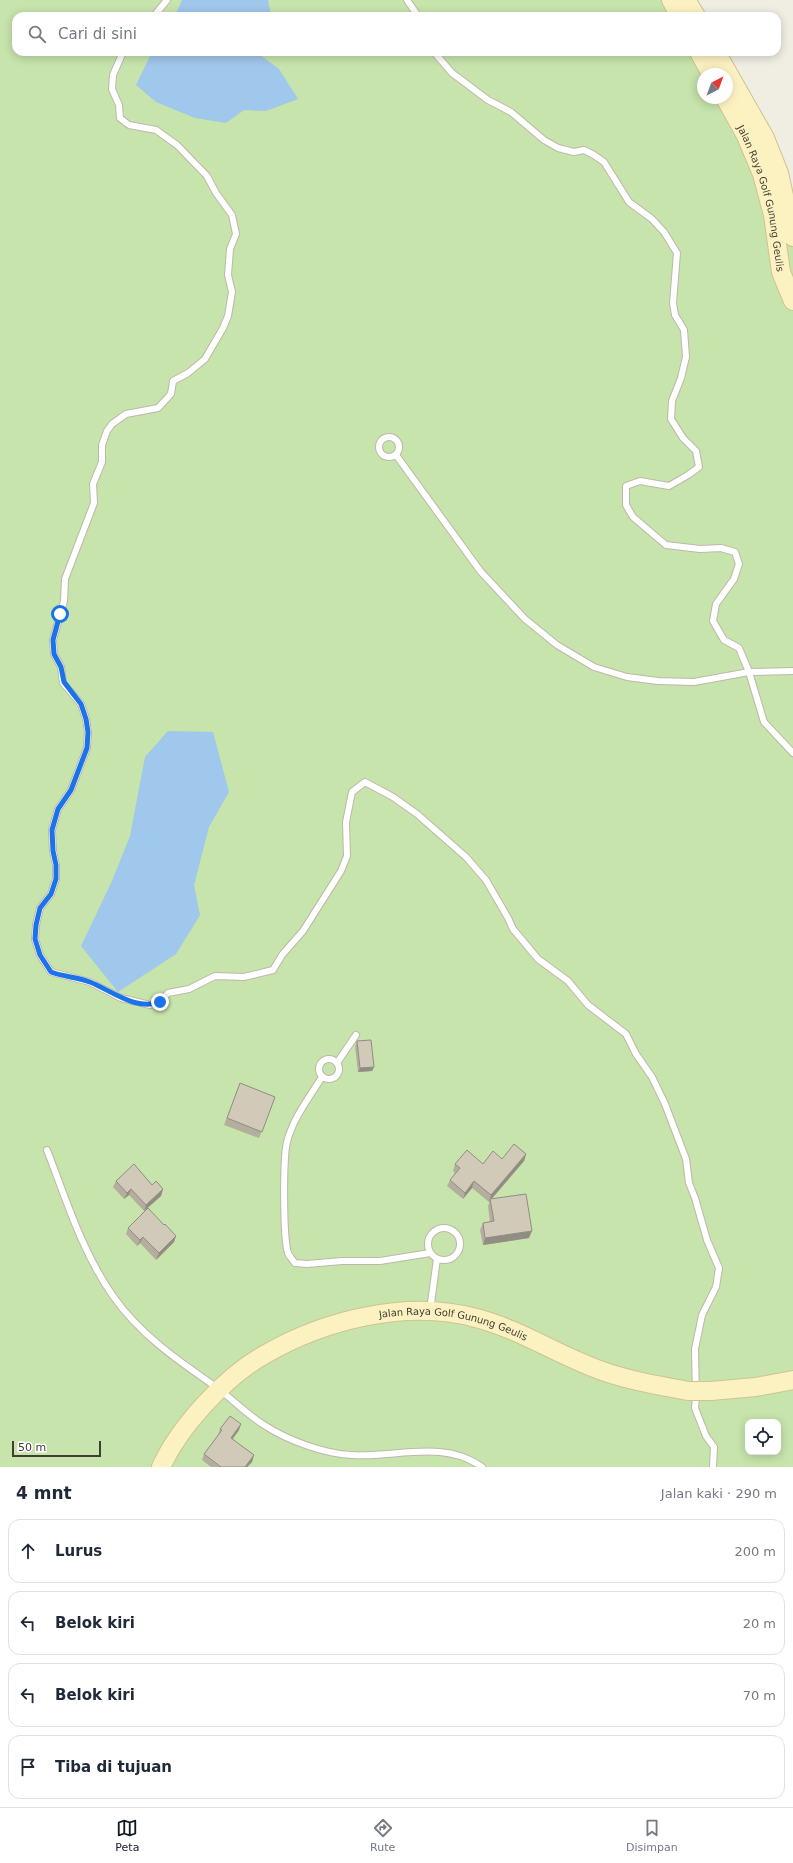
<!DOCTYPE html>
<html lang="id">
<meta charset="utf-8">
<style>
body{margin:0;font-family:"DejaVu Sans",sans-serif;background:#f2f2f3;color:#1f2937}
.controls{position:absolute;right:12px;bottom:12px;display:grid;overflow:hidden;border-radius:8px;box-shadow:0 2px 10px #0003}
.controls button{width:36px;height:36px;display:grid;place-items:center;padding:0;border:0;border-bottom:1px solid #e0e1e3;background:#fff;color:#1f2937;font:20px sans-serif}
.compass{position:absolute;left:697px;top:68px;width:36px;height:36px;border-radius:50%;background:#fff;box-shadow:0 2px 10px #0003;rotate:41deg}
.scale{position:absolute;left:12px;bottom:10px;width:89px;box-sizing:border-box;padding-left:4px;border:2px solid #423d33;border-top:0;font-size:11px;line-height:14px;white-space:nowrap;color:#423d33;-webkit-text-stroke:3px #fff;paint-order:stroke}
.stop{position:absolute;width:12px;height:12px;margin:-9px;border:3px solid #1a73e8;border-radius:50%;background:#fff}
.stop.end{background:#1a73e8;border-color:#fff;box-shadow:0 1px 4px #0008}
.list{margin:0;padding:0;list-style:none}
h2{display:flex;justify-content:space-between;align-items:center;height:52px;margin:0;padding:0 16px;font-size:17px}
h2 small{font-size:13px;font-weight:400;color:#747a83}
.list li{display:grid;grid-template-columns:26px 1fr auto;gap:12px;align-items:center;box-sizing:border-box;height:64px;margin:0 8px 8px;padding:0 8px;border:1px solid #e0e1e3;border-radius:12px}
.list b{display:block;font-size:15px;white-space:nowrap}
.list em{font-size:13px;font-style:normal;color:#747a83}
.icon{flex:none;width:22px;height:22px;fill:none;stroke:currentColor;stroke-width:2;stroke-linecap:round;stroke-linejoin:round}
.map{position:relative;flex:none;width:793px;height:1467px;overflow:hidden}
.search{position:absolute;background:#fff;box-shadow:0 2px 10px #0003;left:12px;right:12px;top:12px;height:44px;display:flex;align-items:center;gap:10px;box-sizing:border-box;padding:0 14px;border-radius:12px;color:#747a83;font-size:15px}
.sheet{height:340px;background:#fff}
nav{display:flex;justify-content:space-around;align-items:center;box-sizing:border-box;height:56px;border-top:1px solid #e0e1e3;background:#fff;font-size:11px;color:#747a83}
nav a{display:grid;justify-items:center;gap:2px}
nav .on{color:#111827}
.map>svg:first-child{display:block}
</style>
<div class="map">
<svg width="793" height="1467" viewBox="0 0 793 1467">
<rect width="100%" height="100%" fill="#f0ede3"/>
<path fill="#c6e4ac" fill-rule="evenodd" d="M0,0H688L697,16H16V52H717L765,138L779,177L793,237V1467H0ZM703,74H727V98H703ZM748,1422H778V1452H748Z"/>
<g fill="#a0c7ec">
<path d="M182,0H268L271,16H175Z"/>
<path d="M152,52H256L279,69L298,99L266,111L244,110L226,123L195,118L156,102L136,85Z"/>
<path d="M168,731L213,732L229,792L209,827L194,885L200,915L176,954L118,992L81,946L112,881L130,836L145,757Z"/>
</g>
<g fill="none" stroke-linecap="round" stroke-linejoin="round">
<g stroke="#beb8a9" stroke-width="8">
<g id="lane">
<path d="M407,0L418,16"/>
<path d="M154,16L167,0"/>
<path d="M123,52L113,75L112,89L119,105L120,118L129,125L156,130L177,145L207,176L216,193L232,215L236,234L230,249L228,275L232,292L228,316L223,328L205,359L188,373L173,381L171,394L158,408L126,414L112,424L107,431L102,445V462L93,484L94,503L65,579L64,601L53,640L54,654L61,667L63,683L81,704L86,719L88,732L87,748L71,790L58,809L52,830L53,851L56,865V879L51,894L40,908L36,925L35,939L40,955L51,972L90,982L121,998L150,1005L160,1002L168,993L189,989L215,976L244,977L273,970L282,955L303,931L341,871L347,856L346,822L352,792L365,782L393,797L417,814L466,857L486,880L508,918L513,929L538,959L568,981L588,1005L626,1034L636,1054L652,1077L665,1104L686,1159L689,1183L695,1198L707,1240L719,1268L716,1287L702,1315L695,1349L696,1397L695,1408L706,1436L714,1447L713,1467"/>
<path d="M434,52L452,73L488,100L511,112L544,140L558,148L574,152L584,150L594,155L604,162L629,202L652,219L664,232L677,253L673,303L675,315L684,330L686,357L681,378L672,401L671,419L683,438L696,451L699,467L688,475L669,486L640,481L626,486V505L633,517L666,545L700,549L721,548L735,552L739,564L734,579L716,604L713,621L724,640L739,648L749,672L764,722L793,753"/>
<circle cx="389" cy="447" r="10"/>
<path d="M396,455L481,572L525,619L557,645L594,667L627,677L658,681L694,682L749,672L793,671"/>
<circle cx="329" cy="1069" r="10"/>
<path d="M337,1063L356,1035"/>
<path d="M322,1077C309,1098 293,1118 287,1142C283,1158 283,1237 288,1253C289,1256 293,1260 295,1263L307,1264L342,1261H380L430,1253"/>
<path d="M47,1150C66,1199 82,1252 113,1296C140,1335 180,1362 219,1389C234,1401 248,1415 264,1425C287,1440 324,1454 352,1455C394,1458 444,1439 482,1467"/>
<circle cx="444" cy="1244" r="16"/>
<path d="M430,1310L437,1259"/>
</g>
</g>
<g stroke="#cfc394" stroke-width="20">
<g id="secondary">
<path d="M671,0L680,16"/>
<path d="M686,0L696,16"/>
<path d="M699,52L711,74"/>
<path d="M716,52L765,138L779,173L793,237"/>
<path id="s1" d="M725,98L746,136L762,174L773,215L781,272L793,301"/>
<path d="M711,1391L756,1387L793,1380"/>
<path id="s2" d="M161,1467C179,1427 225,1377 264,1355C324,1320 407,1299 476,1318C515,1328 550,1350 587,1365C619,1379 655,1385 689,1391"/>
</g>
</g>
<use href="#lane" stroke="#fff" stroke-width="6"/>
<use href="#secondary" stroke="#fcf2c1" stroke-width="18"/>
<g stroke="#cfc394" stroke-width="20" stroke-linecap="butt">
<path id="secondary-bridge" d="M689,1391H711"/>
</g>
<use href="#secondary-bridge" stroke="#fcf2c1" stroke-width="18"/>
</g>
<g fill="#b4ae9f">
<path d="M357,1041L374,1067L372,1071L358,1072L355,1046Z"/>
<path d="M240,1083L275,1097L259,1138L224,1125Z"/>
<path d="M526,1154L524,1161L491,1199L529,1238L483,1245L480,1230L483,1223L490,1222L488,1206L490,1201L489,1202L472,1188L463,1199L447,1186L450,1180L455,1173L453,1171L455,1164H483Z"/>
<path d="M116,1181L152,1185L163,1189L161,1196L144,1211L129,1195L124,1199L113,1187Z"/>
<path d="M128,1228L176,1236L174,1242L156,1260L140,1243L137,1246L126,1234Z"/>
<path d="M220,1429L239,1430L232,1439L254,1455L252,1462L247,1467H211L202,1460L204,1454L218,1435Z"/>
</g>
<g fill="#928d82">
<path d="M374,1067L372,1071L358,1072L360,1068Z"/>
<path d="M526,1154L524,1161L489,1202L491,1195Z"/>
<path d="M474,1181L472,1188L463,1199L465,1193Z"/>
<path d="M131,1189L129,1195L124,1199L127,1193Z"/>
<path d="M163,1189L161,1196L144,1211L146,1205Z"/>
<path d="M532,1231L529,1238L483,1245L485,1238Z"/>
<path d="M176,1236L174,1242L156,1260L159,1253Z"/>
<path d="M143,1237L140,1243L137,1246L140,1240Z"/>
<path d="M241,1424L239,1430L229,1444L231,1438Z"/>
<path d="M254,1455L252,1462L247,1467H245Z"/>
</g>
<g fill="#d1cab9" stroke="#928d82">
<path d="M371,1040L374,1067L360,1068L357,1041Z"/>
<path d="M240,1083L275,1097L262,1132L227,1118Z"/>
<path d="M514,1144L526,1154L491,1195L474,1181L465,1193L450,1180L460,1168L455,1164L467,1150L483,1164L493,1151L502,1159Z"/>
<path d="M134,1164L152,1185L156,1181L163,1189L146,1205L131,1189L127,1193L116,1181Z"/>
<path d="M526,1194L532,1231L485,1238L483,1223L494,1221L490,1199Z"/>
<path d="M148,1208L164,1225L165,1224L176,1236L159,1253L143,1237L140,1240L128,1228Z"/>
<path d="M230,1416L241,1424L231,1438L254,1455L245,1467H221L204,1454L222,1430L220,1429Z"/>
</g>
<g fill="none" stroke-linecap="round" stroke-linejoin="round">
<path stroke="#1a73e8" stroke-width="5" d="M60,614L53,640L54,654L61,667L64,682L81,704L86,719L88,732L87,748L71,790L58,809L52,830L53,851L56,865V879L51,894L40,908L36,925L35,939L40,955L51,972C64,977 78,977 90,982C112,991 136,1011 160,1002"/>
</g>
<g text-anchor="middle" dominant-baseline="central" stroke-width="3.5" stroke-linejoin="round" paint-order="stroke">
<g font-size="10" fill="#423d33" stroke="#fff">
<text stroke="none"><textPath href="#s1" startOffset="108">Jalan Raya Golf Gunung Geulis</textPath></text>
<text stroke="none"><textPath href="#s2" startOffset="353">Jalan Raya Golf Gunung Geulis</textPath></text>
</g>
</g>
</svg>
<div class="controls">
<button><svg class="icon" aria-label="locate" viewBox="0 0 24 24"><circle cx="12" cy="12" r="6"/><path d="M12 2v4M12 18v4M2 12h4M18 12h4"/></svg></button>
</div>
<svg class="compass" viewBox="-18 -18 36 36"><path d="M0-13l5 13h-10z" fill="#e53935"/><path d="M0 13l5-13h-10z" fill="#747a83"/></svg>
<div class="scale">50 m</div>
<div class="stop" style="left:60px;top:614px"></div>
<div class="stop end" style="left:160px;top:1002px"></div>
<div class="search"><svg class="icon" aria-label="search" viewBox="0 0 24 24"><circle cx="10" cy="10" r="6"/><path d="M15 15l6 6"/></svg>Cari di sini</div>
</div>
<section class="sheet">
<h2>4 mnt<small>Jalan kaki · 290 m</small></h2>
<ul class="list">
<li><svg class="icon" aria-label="ahead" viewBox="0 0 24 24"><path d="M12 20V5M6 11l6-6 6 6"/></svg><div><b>Lurus</b></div><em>200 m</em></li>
<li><svg class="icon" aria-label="left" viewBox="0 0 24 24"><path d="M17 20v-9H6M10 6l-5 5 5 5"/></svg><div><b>Belok kiri</b></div><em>20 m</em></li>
<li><svg class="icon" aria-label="left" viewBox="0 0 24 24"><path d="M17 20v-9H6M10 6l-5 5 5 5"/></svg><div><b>Belok kiri</b></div><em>70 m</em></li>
<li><svg class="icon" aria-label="arrive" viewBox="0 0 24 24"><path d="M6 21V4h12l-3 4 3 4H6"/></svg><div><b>Tiba di tujuan</b></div></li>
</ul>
</section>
<nav>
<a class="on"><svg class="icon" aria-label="map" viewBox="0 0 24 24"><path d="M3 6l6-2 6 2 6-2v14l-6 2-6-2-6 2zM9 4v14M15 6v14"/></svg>Peta</a>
<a><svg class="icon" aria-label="directions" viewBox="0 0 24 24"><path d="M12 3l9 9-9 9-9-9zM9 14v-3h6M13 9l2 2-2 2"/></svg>Rute</a>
<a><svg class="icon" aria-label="saved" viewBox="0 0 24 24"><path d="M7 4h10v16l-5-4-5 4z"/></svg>Disimpan</a>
</nav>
